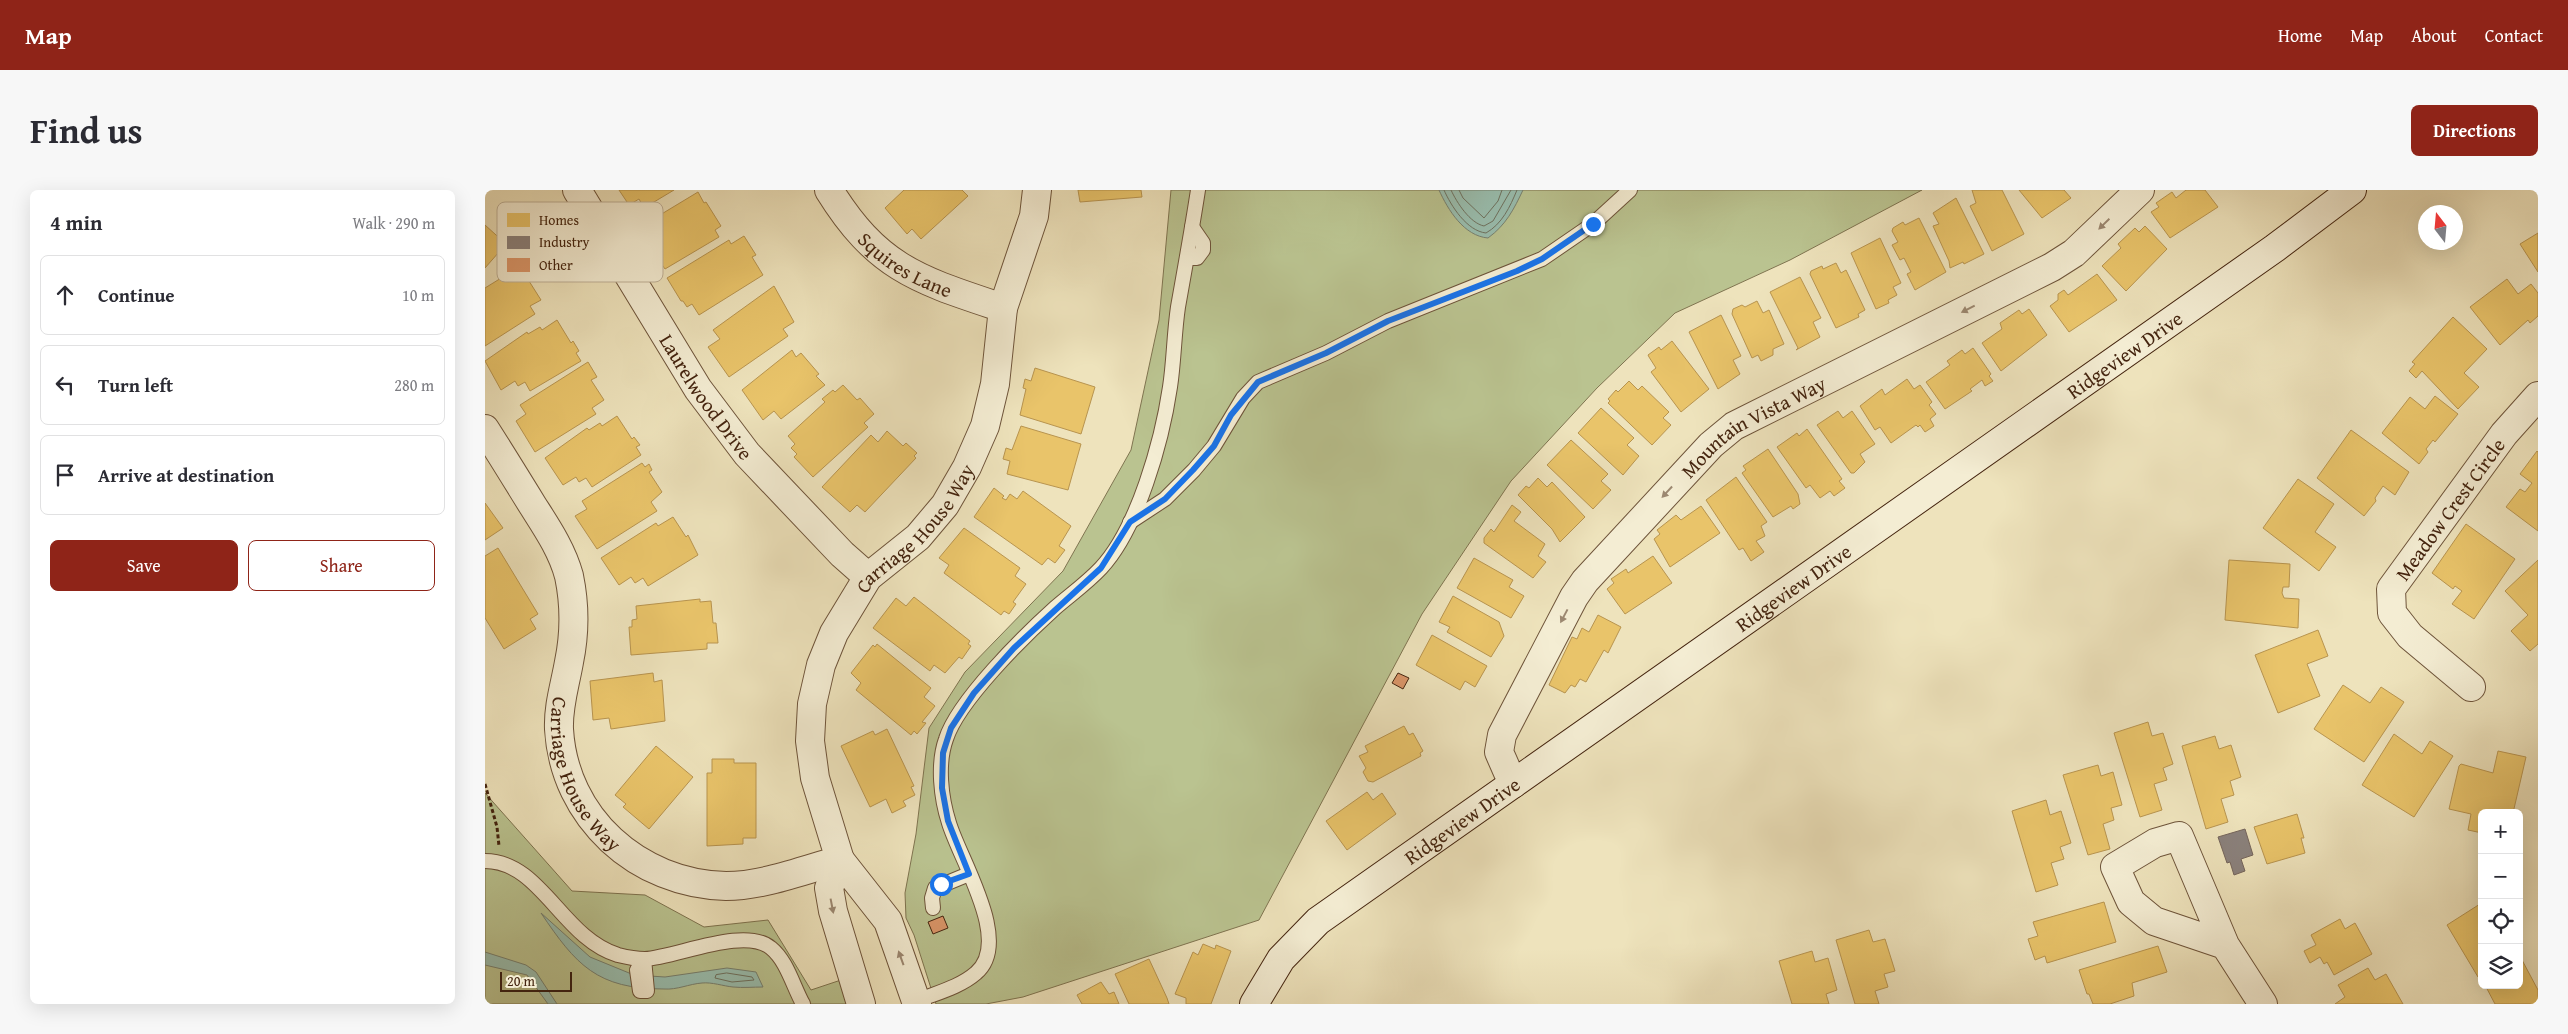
<!DOCTYPE html>
<meta charset="utf-8">
<style>
body{margin:0;font-family:"Gentium Book Plus",serif;background:#f7f7f7;color:#2b2b33}
.controls{position:absolute;right:15px;bottom:15px;display:grid;overflow:hidden;border-radius:8px;box-shadow:0 5px 20px #0002}
.controls button{width:45px;height:45px;display:grid;place-items:center;padding:0;border:0;border-bottom:1px solid #e1e1e2;background:#fff;color:#2b2b33;font:25px sans-serif}
.compass{position:absolute;left:1933px;top:15px;width:45px;height:45px;border-radius:50%;background:#fff;box-shadow:0 5px 20px #0002;rotate:344deg}
.scale{position:absolute;left:15px;bottom:12px;width:72px;box-sizing:border-box;padding-left:5px;border:2px solid #44240f;border-top:0;font-size:14px;line-height:18px;white-space:nowrap;color:#44240f;-webkit-text-stroke:4px #f4edd3;paint-order:stroke}
.stop{position:absolute;width:15px;height:15px;margin:-11px;border:4px solid #1a73e8;border-radius:50%;background:#fff}
.stop.end{background:#1a73e8;border-color:#fff;box-shadow:0 1px 5px #0008}
.list{margin:0;padding:0;list-style:none}
h2{display:flex;justify-content:space-between;align-items:center;height:65px;margin:0;padding:0 20px;font-size:21px}
h2 small{font-size:16px;font-weight:400;color:#7c7c81}
.list li{display:grid;grid-template-columns:32px 1fr auto;gap:15px;align-items:center;box-sizing:border-box;height:80px;margin:0 10px 10px;padding:0 10px;border:1px solid #e1e1e2;border-radius:8px}
.list b{display:block;font-size:19px;white-space:nowrap}
.list em{font-size:16px;font-style:normal;color:#7c7c81}
.actions{display:flex;gap:10px;padding:15px 20px}
.actions a{flex:1;padding:11px 0;border:1px solid #8f2418;border-radius:8px;text-align:center;font-size:18px;color:#8f2418}
.actions .main{background:#8f2418;color:#fff}
.icon{flex:none;width:28px;height:28px;fill:none;stroke:currentColor;stroke-width:2;stroke-linecap:round;stroke-linejoin:round}
.map{position:relative;flex:none;width:2053px;height:814px;overflow:hidden;border-radius:8px}
header{display:flex;align-items:center;gap:30px;box-sizing:border-box;height:70px;padding:0 25px;background:#8f2418;color:#fff}
header strong{font-size:24px}
nav{display:flex;gap:28px;margin-inline-start:auto;font-size:18px}
.intro{display:flex;align-items:center;justify-content:space-between;box-sizing:border-box;height:120px;padding:0 30px}
h1{margin:0;font-size:35px}
.button{padding:12px 22px;border-radius:8px;background:#8f2418;color:#fff;font-size:18px;font-weight:700}
main{display:flex;gap:30px;padding:0 30px}
aside{flex:1;background:#fff;border-radius:8px;box-shadow:0 5px 20px #0002}
.map>svg:first-child{display:block}
</style>
<header>
<strong>Map</strong>
<nav><a>Home</a><a>Map</a><a>About</a><a>Contact</a></nav>
</header>
<div class="intro"><h1>Find us</h1><a class="button">Directions</a></div>
<main>
<aside>
<h2>4 min<small>Walk · 290 m</small></h2>
<ul class="list">
<li><svg class="icon" aria-label="ahead" viewBox="0 0 24 24"><path d="M12 20V5M6 11l6-6 6 6"/></svg><div><b>Continue</b></div><em>10 m</em></li>
<li><svg class="icon" aria-label="left" viewBox="0 0 24 24"><path d="M17 20v-9H6M10 6l-5 5 5 5"/></svg><div><b>Turn left</b></div><em>280 m</em></li>
<li><svg class="icon" aria-label="arrive" viewBox="0 0 24 24"><path d="M6 21V4h12l-3 4 3 4H6"/></svg><div><b>Arrive at destination</b></div></li>
</ul>
<div class="actions"><a class="main">Save</a><a>Share</a></div>
</aside>
<div class="map">
<svg width="2053" height="814" viewBox="0 0 2053 814">
<rect width="100%" height="100%" fill="#eee3bc"/>
<filter id="stains"><feTurbulence type="fractalNoise" baseFrequency=".004" numOctaves="4"/><feColorMatrix values="0 0 0 0 .2 0 0 0 0 .09 0 0 0 0 .02 0 0 0 .5 -.17"/></filter>
<radialGradient id="worn" r=".72"><stop offset=".6" stop-color="#630" stop-opacity="0"/><stop offset="1" stop-color="#630" stop-opacity=".3"/></radialGradient>
<g fill="#bac390" stroke="#7f7450">
<path d="M686,0H1437L1305,70L1190,123L1112,198L1026,291L937,424L774,730L538,807L501,814H451L429,745L421,728L420,703L431,644L444,538L480,482L578,381L646,260L674,130Z"/>
<path d="M0,603L87,701L160,705L219,737L283,730L326,800L356,790L364,814H0Z"/>
</g>
<g fill="#99beaf" stroke="#77806f">
<path d="M954,0H1038C1029,19 1021,35 1003,48C979,46 963,20 954,0Z"/>
<path d="M56,723L105,767L149,785L180,787L242,778L271,782L278,797C268,797 258,798 248,797C238,796 227,792 217,793C204,794 192,800 179,799C112,799 91,775 56,723Z"/>
<path d="M0,762L41,775L51,782L72,814H63L42,785L0,775Z"/>
</g>
<g fill="#e9c46a" stroke="#b8944f">
<path d="M134,0H189L159,18L154,9L144,15Z"/>
<path d="M419,0H477L483,6L436,49L427,39L422,44L400,18Z"/>
<path d="M593,0H656L657,7L595,12Z"/>
<path d="M1487,0H1517L1539,44L1507,61L1485,16L1491,13Z"/>
<path d="M1534,0H1579L1586,8L1557,28Z"/>
<path d="M1701,0H1720L1733,17L1685,48L1666,22L1674,17L1671,13L1687,2L1691,8Z"/>
<path d="M213,2L219,13L221,12L236,36L230,40L234,47L180,79L158,48L171,41L165,31Z"/>
<path d="M1471,8L1499,64L1479,74L1478,72L1465,78L1464,71L1448,36L1454,34L1448,23Z"/>
<path d="M1434,28L1461,82L1430,100L1422,84L1426,82L1419,68L1415,70L1407,55L1413,52L1407,41L1408,38L1418,32L1420,35Z"/>
<path d="M0,35L21,54L0,78Z"/>
<path d="M1660,36L1682,59L1641,101L1617,76L1636,58L1633,54L1650,38L1654,42Z"/>
<path d="M2053,43V82L2035,54Z"/>
<path d="M259,46L271,65L267,67L278,85L214,125L207,114L202,117L198,111H196L182,88L244,50L246,54Z"/>
<path d="M1395,48L1416,93L1408,97L1412,105L1403,110L1404,113L1391,119L1366,63Z"/>
<path d="M1351,73L1356,83L1361,80L1380,120L1373,124L1374,127L1351,138L1325,84L1326,81L1337,76L1338,79Z"/>
<path d="M34,77L36,80L40,78L48,89L44,91L56,110L45,116L50,124L0,156V98Z"/>
<path d="M1612,84L1632,110L1584,142L1565,116L1573,110V104L1579,100L1583,105Z"/>
<path d="M1315,87L1336,128L1328,132L1335,147L1311,160L1313,158L1285,102Z"/>
<path d="M2022,89L2033,104L2046,94L2053,103V126L2045,133L2043,130L2015,155L1985,117Z"/>
<path d="M289,96L309,132L298,139L303,146L244,187L223,157L235,149L228,140Z"/>
<path d="M1272,111L1278,123L1284,120L1299,154L1288,159V165L1276,171L1273,165L1267,168L1247,124L1248,119L1257,115L1260,117Z"/>
<path d="M1544,119L1562,145L1516,181L1497,153L1517,139L1515,133L1534,120L1537,124Z"/>
<path d="M1236,125L1256,166L1248,170L1255,184L1233,199L1204,142Z"/>
<path d="M1968,127L2002,159L1979,183L1994,197L1973,219L1937,181L1931,188L1924,181L1930,174L1927,172Z"/>
<path d="M72,130L86,153L88,151L94,161L91,163L96,171L45,201L40,192L33,196L30,191L16,200L0,171L42,142L43,144L55,137L57,140Z"/>
<path d="M1187,151L1224,199L1196,222L1166,182L1171,178L1164,167L1163,165L1174,157L1176,160Z"/>
<path d="M1488,158L1506,184L1504,186L1508,191L1500,196L1497,190L1485,199L1487,201L1460,219L1441,192L1465,175L1462,171L1477,160L1480,164Z"/>
<path d="M307,160L311,167L316,163L334,184L331,186L340,195L296,229L289,221L278,230L257,200Z"/>
<path d="M103,172L112,187L106,190L119,210L107,218L111,224L50,262L31,231L41,224L35,215Z"/>
<path d="M550,178L610,197L596,244L535,225L541,199L538,198L540,189L546,191Z"/>
<path d="M1422,189L1429,199L1435,195L1447,212L1444,215L1451,224L1445,229L1449,236L1440,242L1435,235L1433,237L1431,235L1406,253L1395,237L1390,240L1375,216L1397,199L1400,205Z"/>
<path d="M1144,191L1153,200L1157,196L1184,222L1178,228L1186,235L1167,255L1123,213L1125,211L1123,209L1131,200L1133,202Z"/>
<path d="M358,195L372,210L375,208L389,224L379,233L383,237L328,287L309,267L312,264L306,258L310,254L303,246L340,212L337,209L348,200L350,202Z"/>
<path d="M1950,206L1973,224L1950,252L1948,250L1941,259L1943,262L1934,274L1897,243L1925,207L1940,219Z"/>
<path d="M1116,218L1149,248L1142,255L1154,266L1138,285L1093,243Z"/>
<path d="M1353,221L1358,228L1367,221L1390,254L1375,264L1380,272L1369,283H1366L1332,235Z"/>
<path d="M132,226L147,249L149,247L155,255L151,257L156,265L107,297L101,288L94,292L91,287L78,295L60,268L102,238L104,240L115,233L117,236Z"/>
<path d="M536,236L596,254L583,300L522,284L525,271L518,269L521,258L527,260Z"/>
<path d="M1322,239L1357,289L1354,291L1360,298L1349,306L1345,301L1335,308L1325,295L1321,298L1292,257L1312,243L1314,246Z"/>
<path d="M1866,240L1924,282L1910,305L1898,296L1890,308L1891,311L1879,326L1832,288Z"/>
<path d="M402,241L418,256L421,253L432,263L429,266L431,268L380,322L372,315L365,322L337,297L386,245L393,252Z"/>
<path d="M1086,250L1123,284L1116,291L1126,300L1108,319L1062,275Z"/>
<path d="M1283,259L1313,304L1315,314L1308,319L1306,316L1288,327L1257,283L1261,280L1258,276Z"/>
<path d="M2052,261L2053,262V341L2021,317L2035,299L2040,302L2047,293L2035,284Z"/>
<path d="M157,273L160,277L164,274L167,280L164,282L177,302L166,312L172,321L112,359L90,326L102,319L97,311Z"/>
<path d="M1251,287L1282,332L1276,336L1280,346L1271,351L1279,362L1266,371L1258,358L1254,360L1221,310Z"/>
<path d="M1053,288L1062,297L1067,292L1100,327L1075,352L1067,339L1033,305L1041,296L1044,298Z"/>
<path d="M1813,289L1849,314L1830,342L1851,357L1834,381L1778,338Z"/>
<path d="M509,298L519,306L517,308L521,310L525,304L532,309L538,301L586,336L574,356L580,360L570,373L563,368L557,375L489,327Z"/>
<path d="M0,313L18,338L0,350Z"/>
<path d="M1027,315L1036,322L1029,331L1060,354L1053,366L1061,372L1048,388L999,353V348L1006,339L1009,342Z"/>
<path d="M1216,316L1235,343L1185,377L1169,349L1175,344L1172,340L1191,325L1196,330Z"/>
<path d="M188,327L201,347L203,345L213,365L163,396L158,388L150,393L146,387L134,395L116,368L171,333L173,336Z"/>
<path d="M1981,334L2030,369L1989,429L1967,414L1977,401L1970,396L1968,399L1947,383Z"/>
<path d="M479,338L535,378L530,386L541,394L528,412L531,414L524,424L519,421L516,425L459,383L464,375L454,368Z"/>
<path d="M13,358L53,424L45,429L51,439L19,459L0,428V366Z"/>
<path d="M1168,366L1187,393L1140,424L1122,399L1129,393L1126,389L1141,379L1143,383Z"/>
<path d="M989,368L1028,390L1024,397L1039,406L1026,428L972,398Z"/>
<path d="M1744,370L1805,374L1804,397H1798L1797,403L1799,408L1814,409L1813,438L1740,430Z"/>
<path d="M2053,370V454L2045,461L2026,441L2043,425L2020,401Z"/>
<path d="M968,406L1014,432L1019,446L1006,467L962,442L965,437L954,432Z"/>
<path d="M429,407L485,451L483,454L486,456L477,469L474,467L460,483L449,475L445,481L388,438L411,408L421,416Z"/>
<path d="M215,409V412L226,411L228,433H231L233,453H222V459L146,465L144,437H147V430L152,429L151,416Z"/>
<path d="M1113,425L1136,437L1123,463L1119,460L1101,492L1095,489L1090,497L1086,495L1080,503L1064,495L1087,447L1092,449L1097,438L1104,442Z"/>
<path d="M1833,440L1843,466L1822,474L1835,506L1793,523L1770,465Z"/>
<path d="M947,445L1002,476L990,497L980,491L975,500L931,475Z"/>
<path d="M392,454L446,498L439,507L450,516L437,532L441,533L432,544L429,541L426,545L371,500L376,493L366,483L388,455L390,457Z"/>
<path d="M168,483L169,492L177,490L180,531L126,539L124,528L108,530L105,491Z"/>
<path d="M1858,495L1885,513L1896,497L1919,512L1879,572L1829,539Z"/>
<path d="M1663,532L1667,546L1678,543L1688,574L1678,578L1682,590L1669,594L1677,620L1655,627L1629,543Z"/>
<path d="M919,536L924,545L928,543L938,561L935,563L936,566L888,592L883,591L878,582L881,578L874,566L883,562L880,556Z"/>
<path d="M402,539L429,596L426,597L430,605L418,611L421,616L407,623L401,609L385,617L356,556L388,541L390,545Z"/>
<path d="M1909,544L1937,564L1945,551L1968,566L1929,627L1877,595Z"/>
<path d="M1730,546L1734,559L1746,555L1756,587L1745,591L1749,605L1736,609L1743,632L1721,639L1697,556Z"/>
<path d="M171,556L208,587L164,639L138,617L141,614L130,605Z"/>
<path d="M2013,561L2041,567L2028,623H1997V643L1983,640L1986,624L1964,619L1974,576L1976,574L2008,583Z"/>
<path d="M227,569H249V573H271V648H258V654L222,656V583H227Z"/>
<path d="M1613,575L1616,586L1628,582L1637,615L1626,618L1629,630L1618,634L1625,659L1603,665L1578,585Z"/>
<path d="M882,602L888,610L897,603L911,624L862,660L841,631Z"/>
<path d="M1561,610L1565,625L1576,621L1586,653L1575,657L1579,669L1566,673L1573,695L1551,702L1527,621Z"/>
<path d="M1812,624L1819,648H1816L1820,663L1782,674L1769,637Z"/>
<path d="M1619,712L1631,752L1562,773L1560,766L1550,770L1543,749L1553,746L1548,732Z"/>
<path d="M1995,714L1997,784L1993,787L1962,735Z"/>
<path d="M1855,729L1860,739L1870,733L1887,764L1849,785L1842,772L1839,774L1835,767L1825,773L1819,761L1831,755L1826,745Z"/>
<path d="M1384,740L1388,752L1400,749L1410,781L1399,784L1403,797L1390,801L1394,814H1370L1351,750Z"/>
<path d="M718,754L730,759L731,755L746,761L726,814H701V808L690,804L708,762L713,765Z"/>
<path d="M1673,756L1682,782L1647,793L1649,806L1625,814H1608L1604,804H1602L1594,780Z"/>
<path d="M1327,761L1330,772L1343,768L1352,800L1341,804L1344,814H1307L1294,771Z"/>
<path d="M664,769L682,808L684,814H644L630,784Z"/>
<path d="M2037,770L2053,800V814H2010L2000,795H2034V772Z"/>
<path d="M1883,778L1890,790L1901,784L1918,814H1850L1860,807L1853,795Z"/>
<path d="M616,792L624,804L629,802L634,814H597L592,805Z"/>
</g>
<path fill="#8a817c" stroke="#75655b" d="M1760,639L1768,665L1756,669L1760,681L1749,685L1745,672L1742,673L1733,647Z"/>
<g fill="none" stroke-linecap="round" stroke-linejoin="round">
<g stroke="#6e715f" stroke-width="1">
<path d="M959,0C966,16 982,41 1001,43C1017,34 1025,17 1032,0"/>
<path d="M966,0C972,13 985,33 999,36L1008,31L1026,0"/>
<path d="M974,0L978,8L999,28L1013,11L1017,0"/>
<path d="M242,783L267,787L269,790L247,792L230,788L231,785Z"/>
</g>
</g>
<g fill="#dc976a" stroke="#44240f">
<path d="M913,483L924,488L918,499L907,493Z"/>
<path d="M458,726L463,738L448,744L443,732Z"/>
</g>
<g fill="none" stroke-linecap="round" stroke-linejoin="round">
<g stroke="#6e543a" stroke-width="16">
<g id="lane">
<path d="M702,68H712L718,60V53L707,37"/>
<path d="M645,332L680,309L709,280L729,256L758,208L773,192L841,163L903,131L1057,69L1108,34L1145,0"/>
<path d="M0,671C56,671 77,748 133,765C141,767 152,769 160,769C192,767 260,736 286,758C302,771 308,796 318,814"/>
<path d="M448,718L447,708L450,698L484,684"/>
<path d="M159,769L162,801H155L152,780Z"/>
<path d="M427,813C447,804 474,798 491,783C528,752 475,670 464,633C456,608 452,574 461,549C473,511 539,446 570,418C585,405 602,393 616,378C653,338 677,251 685,197C689,171 689,144 693,117C700,78 707,39 713,0"/>
</g>
</g>
<g stroke="#6e543a" stroke-width="30">
<g id="street">
<path id="s1" d="M92,0L213,199L262,264L357,364L383,387"/>
<path id="s2" d="M344,0C393,79 434,90 518,118"/>
<path id="s3" d="M0,239C16,264 32,290 48,316C62,338 77,360 84,386C90,415 90,443 84,472C80,495 73,516 74,539C79,628 153,694 241,696C278,696 319,680 355,670L330,588L325,551L327,514L336,475L349,443L383,387L433,347L460,315L482,277L500,236L510,194L518,118L549,26L552,0"/>
<path id="s4" d="M1986,497L1925,446L1907,423L1906,399L2019,244L2053,206"/>
<path id="s5" d="M1028,594L1014,562L1017,545L1089,407L1100,391L1226,255L1249,236L1567,77L1589,63L1655,0"/>
<path d="M1740,755L1669,731L1646,712L1630,677L1670,653L1694,646L1740,755L1778,814"/>
<path d="M376,814L348,721L344,698L355,670L403,731L432,814"/>
</g>
</g>
<g stroke="#44240f" stroke-width="30">
<g id="secondary">
<path id="s6" d="M769,814L796,769L833,731L1790,58L1867,0"/>
</g>
</g>
<path stroke="#44240f" stroke-width="3" stroke-dasharray="4 2.5" stroke-linecap="butt" d="M0,594L12,637L14,656"/>
<use href="#lane" stroke="#f4edd3" stroke-width="14"/>
<use href="#street" stroke="#f4edd3" stroke-width="28"/>
<use href="#secondary" stroke="#f4edd3" stroke-width="28"/>
</g>
<defs><path id="oneway-solid" d="M-6-.8H1V-3.2L6.5 0L1 3.2V.8H-6Z" transform="scale(1.25)"/></defs>
<g fill="#9c8871">
<use href="#oneway-solid" transform="translate(1619 34) rotate(136)"/>
<use href="#oneway-solid" transform="translate(1483 119) rotate(153)"/>
<use href="#oneway-solid" transform="translate(1182 302) rotate(133)"/>
<use href="#oneway-solid" transform="translate(1079 426) rotate(118)"/>
<use href="#oneway-solid" transform="translate(347 716) rotate(79)"/>
<use href="#oneway-solid" transform="translate(416 768) rotate(-110)"/>
</g>
<g fill="none" stroke-linecap="round" stroke-linejoin="round">
<path stroke="#1a73e8" stroke-width="6" d="M456,694L484,684L463,631L457,598L458,563L466,538L489,503L529,458L616,378L645,332L680,309L708,280L729,256L746,225L773,192L841,163L903,131L1032,81L1057,69L1108,34"/>
</g>
<g text-anchor="middle" dominant-baseline="central" stroke-width="5" stroke-linejoin="round" paint-order="stroke">
<g font-size="20" fill="#44240f" stroke="#f4edd3">
<text stroke="none"><textPath href="#s2" startOffset="109">Squires Lane</textPath></text>
<text stroke="none"><textPath href="#s6" startOffset="1091">Ridgeview Drive</textPath></text>
<text stroke="none"><textPath href="#s1" startOffset="244">Laurelwood Drive</textPath></text>
<text stroke="none"><textPath href="#s5" startOffset="458">Mountain Vista Way</textPath></text>
<text stroke="none"><textPath href="#s4" startOffset="232">Meadow Crest Circle</textPath></text>
<text stroke="none"><textPath href="#s3" startOffset="1062">Carriage House Way</textPath></text>
<text stroke="none"><textPath href="#s6" startOffset="686">Ridgeview Drive</textPath></text>
<text stroke="none"><textPath href="#s3" startOffset="376">Carriage House Way</textPath></text>
<text stroke="none"><textPath href="#s6" startOffset="281">Ridgeview Drive</textPath></text>
</g>
</g>
<rect x="12" y="12" width="166" height="80" rx="8" fill="#f4edd3" stroke="#bfb198" stroke-width="1"/>
<rect x="22" y="23" width="23" height="14" fill="#e9c46a"/>
<rect x="22" y="46" width="23" height="13" fill="#8a817c"/>
<rect x="22" y="68" width="23" height="14" fill="#dc976a"/>
<g font-size="14" fill="#44240f">
<text x="54" y="35">Homes</text>
<text x="54" y="57">Industry</text>
<text x="54" y="80">Other</text>
</g>
<rect width="100%" height="100%" filter="url(#stains)"/>
<rect width="100%" height="100%" fill="url(#worn)"/>
</svg>
<div class="controls">
<button>+</button>
<button>−</button>
<button><svg class="icon" aria-label="locate" viewBox="0 0 24 24"><circle cx="12" cy="12" r="6"/><path d="M12 2v4M12 18v4M2 12h4M18 12h4"/></svg></button>
<button><svg class="icon" aria-label="layers" viewBox="0 0 24 24"><path d="M12 4l9 5-9 5-9-5zM3 14l9 5 9-5"/></svg></button>
</div>
<svg class="compass" viewBox="-18 -18 36 36"><path d="M0-13l5 13h-10z" fill="#e53935"/><path d="M0 13l5-13h-10z" fill="#7c7c81"/></svg>
<div class="scale">20 m</div>
<div class="stop" style="left:456px;top:694px"></div>
<div class="stop end" style="left:1108px;top:34px"></div>
</div>
</main>
